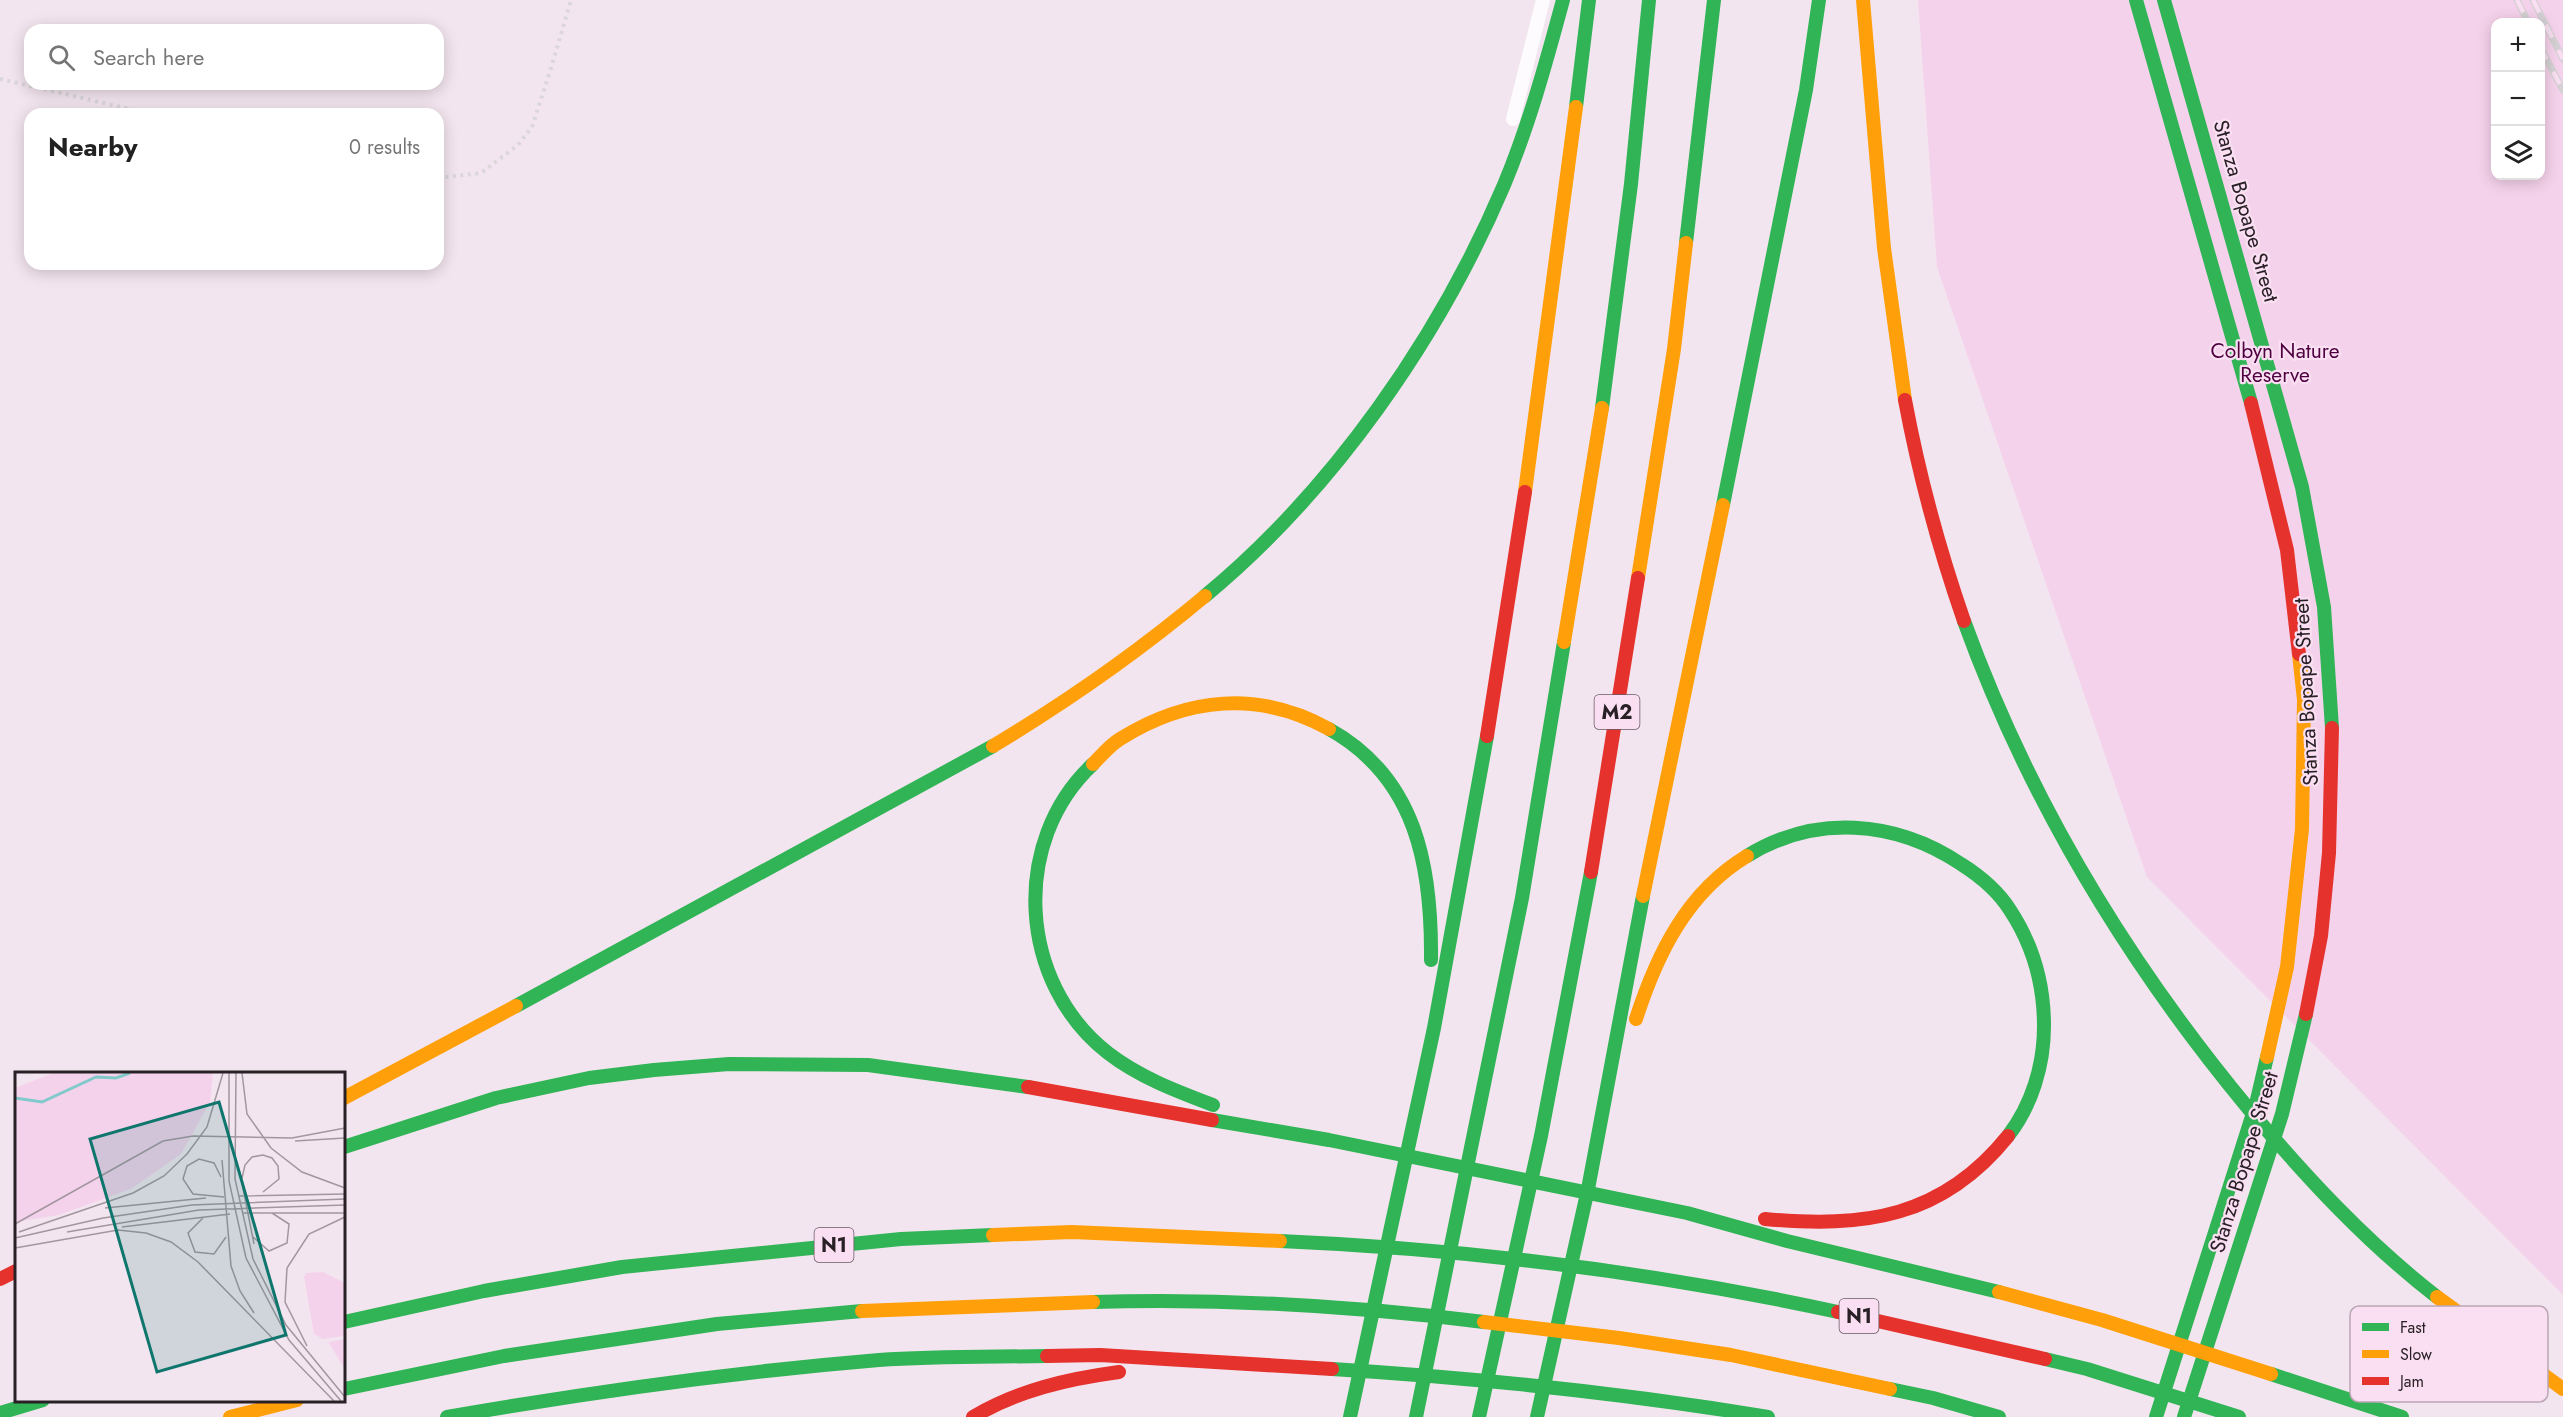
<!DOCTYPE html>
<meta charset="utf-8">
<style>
body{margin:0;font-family:Jost,sans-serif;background:#f2f2f2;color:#222}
.controls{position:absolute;right:18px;top:18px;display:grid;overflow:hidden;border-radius:12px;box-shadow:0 3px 15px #0003}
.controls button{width:54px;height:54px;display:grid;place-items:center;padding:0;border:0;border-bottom:2px solid #e0e0e0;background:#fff;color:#222;font:30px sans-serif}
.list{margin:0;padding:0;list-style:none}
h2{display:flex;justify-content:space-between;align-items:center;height:78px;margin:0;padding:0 24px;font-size:26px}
h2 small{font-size:20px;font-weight:400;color:#767676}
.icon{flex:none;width:33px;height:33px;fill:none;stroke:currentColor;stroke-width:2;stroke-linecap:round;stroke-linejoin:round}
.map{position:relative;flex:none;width:2563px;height:1417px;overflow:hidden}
.search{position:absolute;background:#fff;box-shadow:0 3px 15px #0003;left:24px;top:24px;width:420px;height:66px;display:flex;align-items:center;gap:15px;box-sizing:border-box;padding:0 21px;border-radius:18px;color:#767676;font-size:22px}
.panel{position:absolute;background:#fff;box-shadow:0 3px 15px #0003;left:24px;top:108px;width:420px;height:162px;border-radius:18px}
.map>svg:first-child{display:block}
</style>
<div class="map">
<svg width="2563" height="1417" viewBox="0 0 2563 1417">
<rect width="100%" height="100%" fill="#f3e5ef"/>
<path fill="#f5d2eb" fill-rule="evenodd" d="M1918,0H2563V1295L2147,877L1937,267ZM2496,22H2540V176H2496Z"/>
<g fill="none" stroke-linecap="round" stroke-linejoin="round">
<g stroke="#dad6d9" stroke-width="4" stroke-dasharray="3 4.5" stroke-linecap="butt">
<path d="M0,79L151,114"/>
<path d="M438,178L481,173L518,145L532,127L552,65L571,0"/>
</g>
<path stroke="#fdfbfd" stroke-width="14" d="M1513,119L1543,0"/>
<g stroke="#30b455" stroke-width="14">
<path d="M2136,0L2251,403"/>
<path d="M2164,0L2302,487L2324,607L2332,728"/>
<path d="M1576,107L1589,0"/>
<path d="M1686,243L1714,0"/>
<path d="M1602,408L1631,184L1649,0"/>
<path d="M1723,505L1806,90L1819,0"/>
<path d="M1205,596C1333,490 1439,338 1504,185C1529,125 1546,63 1563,0"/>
<path d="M1964,621C2029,800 2127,962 2248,1108C2306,1177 2366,1242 2437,1297"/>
<path d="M1329,729C1417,778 1432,867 1431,960"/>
<path d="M1093,764C1010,841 1018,983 1108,1053C1139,1077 1176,1091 1213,1105"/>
<path d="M1747,856C1815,814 1895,820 1961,864C1980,876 1998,891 2010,910C2033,945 2044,984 2044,1026C2044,1065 2032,1105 2008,1136"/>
<path d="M516,1006L993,746"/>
<path d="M1212,1120L1329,1140L1687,1213L1787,1241L1999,1292"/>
<path d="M344,1147L496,1098L589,1078L654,1070L729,1064L868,1065L1028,1087"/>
<path d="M1280,1241C1468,1249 1654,1272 1838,1312"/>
<path d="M1093,1302C1223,1298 1355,1306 1484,1322"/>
<path d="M344,1322L484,1291L622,1267L901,1239L993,1235"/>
<path d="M2045,1359L2087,1369L2239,1417"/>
<path d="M1332,1369C1477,1378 1624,1393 1768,1417"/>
<path d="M2271,1374L2402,1417"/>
<path d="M344,1389L504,1356L717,1324L862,1311"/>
<path d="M1890,1389L1933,1398L1999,1417"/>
<path d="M0,1413L43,1400"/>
<path d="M447,1417C590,1392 734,1372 879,1360C935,1356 991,1357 1047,1356"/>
<path d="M1350,1417L1434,1028L1487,736"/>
<path d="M1416,1417L1522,898L1564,642"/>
<path d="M1479,1417L1541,1136L1591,872"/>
<path d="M1537,1417L1588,1189L1643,896"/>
<path d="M2156,1417L2256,1104L2267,1057"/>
<path d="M2184,1417L2282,1114L2306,1014"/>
</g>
<g stroke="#ff9f0a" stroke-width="14">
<path d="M1863,0L1884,248L1905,400"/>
<path d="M1525,492L1576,107"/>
<path d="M1638,578L1674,349L1686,243"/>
<path d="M1564,642L1602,408"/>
<path d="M993,746C1068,701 1138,652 1205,596"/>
<path d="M1093,764C1101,756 1110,745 1120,739C1187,697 1259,690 1329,729"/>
<path d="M1643,896L1723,505"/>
<path d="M1636,1019C1657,954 1687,892 1747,856"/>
<path d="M2267,1057L2287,967L2302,829L2304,700L2299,654"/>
<path d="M344,1098L516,1006"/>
<path d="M993,1235L1072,1232L1280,1241"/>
<path d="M1999,1292L2102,1320L2271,1374"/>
<path d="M2437,1297L2563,1389"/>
<path d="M862,1311L1093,1302"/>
<path d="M1484,1322L1619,1338L1731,1355L1890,1389"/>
<path d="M230,1417L297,1400"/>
</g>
<g stroke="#e5322d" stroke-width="14">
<path d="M1905,400C1919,475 1939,549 1964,621"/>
<path d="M2251,403L2287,550L2299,654"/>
<path d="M1487,736L1525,492"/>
<path d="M1591,872L1638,578"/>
<path d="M2306,1014L2321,936L2329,853L2332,728"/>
<path d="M1028,1087L1212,1120"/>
<path d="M1765,1219C1864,1228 1942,1218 2008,1136"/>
<path d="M0,1279L16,1271"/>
<path d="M1838,1312L2045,1359"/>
<path d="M1047,1356L1100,1355L1332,1369"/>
<path d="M973,1417C1019,1390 1067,1379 1119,1372"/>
</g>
<g stroke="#d4d0d3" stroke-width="7">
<g id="rail">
<path d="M2517,0L2528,22"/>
<path d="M2533,0L2563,59"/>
<path d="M2540,47L2563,90"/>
</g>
</g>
<use href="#rail" stroke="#f9dff1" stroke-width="4.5" stroke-dasharray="14" stroke-linecap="butt"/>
</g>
<g text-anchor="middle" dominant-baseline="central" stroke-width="4.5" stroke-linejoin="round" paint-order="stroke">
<g fill="#f9dff1" stroke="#675963" stroke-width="1.5">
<rect x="1594.5" y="695" width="45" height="34" rx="4.5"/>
<rect x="814.5" y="1228" width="39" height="34" rx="4.5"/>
<rect x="1839.5" y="1299" width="39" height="34" rx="4.5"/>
</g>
<g font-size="20" font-weight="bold" fill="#292026">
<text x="1617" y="712">M2</text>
<text x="834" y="1245">N1</text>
<text x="1859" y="1316">N1</text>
</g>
<g font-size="21" fill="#292026" stroke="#f9dff1">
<text transform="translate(2246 211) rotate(74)">Stanza Bopape Street</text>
<text transform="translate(2306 692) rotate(-93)">Stanza Bopape Street</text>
<text transform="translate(2244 1162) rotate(-73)">Stanza Bopape Street</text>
</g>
<g font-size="21" fill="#4f0041" stroke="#f9dff1">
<text x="2275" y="351">Colbyn Nature<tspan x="2275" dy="24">Reserve</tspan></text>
</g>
</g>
<g transform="translate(15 1072)">
<rect width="330" height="330" fill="#f3e5ef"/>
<path d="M38,1H198L195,30L166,82L116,117L44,143L0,150V16ZM308,200L330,211L329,264L308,267L299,262L289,205L291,201ZM330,267V297L313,270Z" fill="#f5d2eb"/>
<path fill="none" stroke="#82c9cb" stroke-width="3" d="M0,26L27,30L81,5L101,6L115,1"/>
<path fill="none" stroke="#a2969f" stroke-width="1.5" d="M214,1V109L231,186L274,268L326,329M221,1L220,107L238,187L271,253L330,325M227,1L232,42L256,76L287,100L330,116M280,69L330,66M207,88L216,194L225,219L239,241M225,101L239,172M206,105L199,91L184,87L172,94L168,107L178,122L209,125M227,106L230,93L237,85L248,83L257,86L263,94L264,107L248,120M224,124L330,122M90,136L191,126M227,141H330M188,146L173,161L180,180L199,182L211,165M0,152L148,69L178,64L277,66L330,56M107,155L215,142M4,160L118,121L149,104L172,82L192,55L208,1M52,160L184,138L330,133M238,165L254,179L272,171L274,152L257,141M0,166L88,146L177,133L330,127M0,176L103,158L131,161L156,170L183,190L319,329M292,274L270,230L272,196L294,162L330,145"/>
<path fill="#0f766e" fill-opacity="0.15" stroke="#0f766e" stroke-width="3" d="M204,30L271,263L142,300L75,67Z"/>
<rect width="330" height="330" fill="none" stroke="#292026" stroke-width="3"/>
</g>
<rect x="2350" y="1306" width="198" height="96" rx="9" fill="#f9dff1" stroke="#bba6b4" stroke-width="1.5"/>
<rect x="2362" y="1323" width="27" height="8" fill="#30b455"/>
<rect x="2362" y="1350" width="27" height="8" fill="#ff9f0a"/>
<rect x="2362" y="1377" width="27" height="8" fill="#e5322d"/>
<g font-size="16" fill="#292026">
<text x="2400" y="1333">Fast</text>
<text x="2400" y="1360">Slow</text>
<text x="2400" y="1387">Jam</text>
</g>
</svg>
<div class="controls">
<button>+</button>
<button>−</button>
<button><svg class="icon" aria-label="layers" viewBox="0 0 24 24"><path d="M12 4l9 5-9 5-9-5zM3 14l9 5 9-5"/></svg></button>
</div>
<div class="search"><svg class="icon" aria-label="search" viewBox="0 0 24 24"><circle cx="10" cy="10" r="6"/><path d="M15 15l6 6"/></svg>Search here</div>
<section class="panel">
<h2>Nearby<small>0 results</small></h2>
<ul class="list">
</ul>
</section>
</div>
